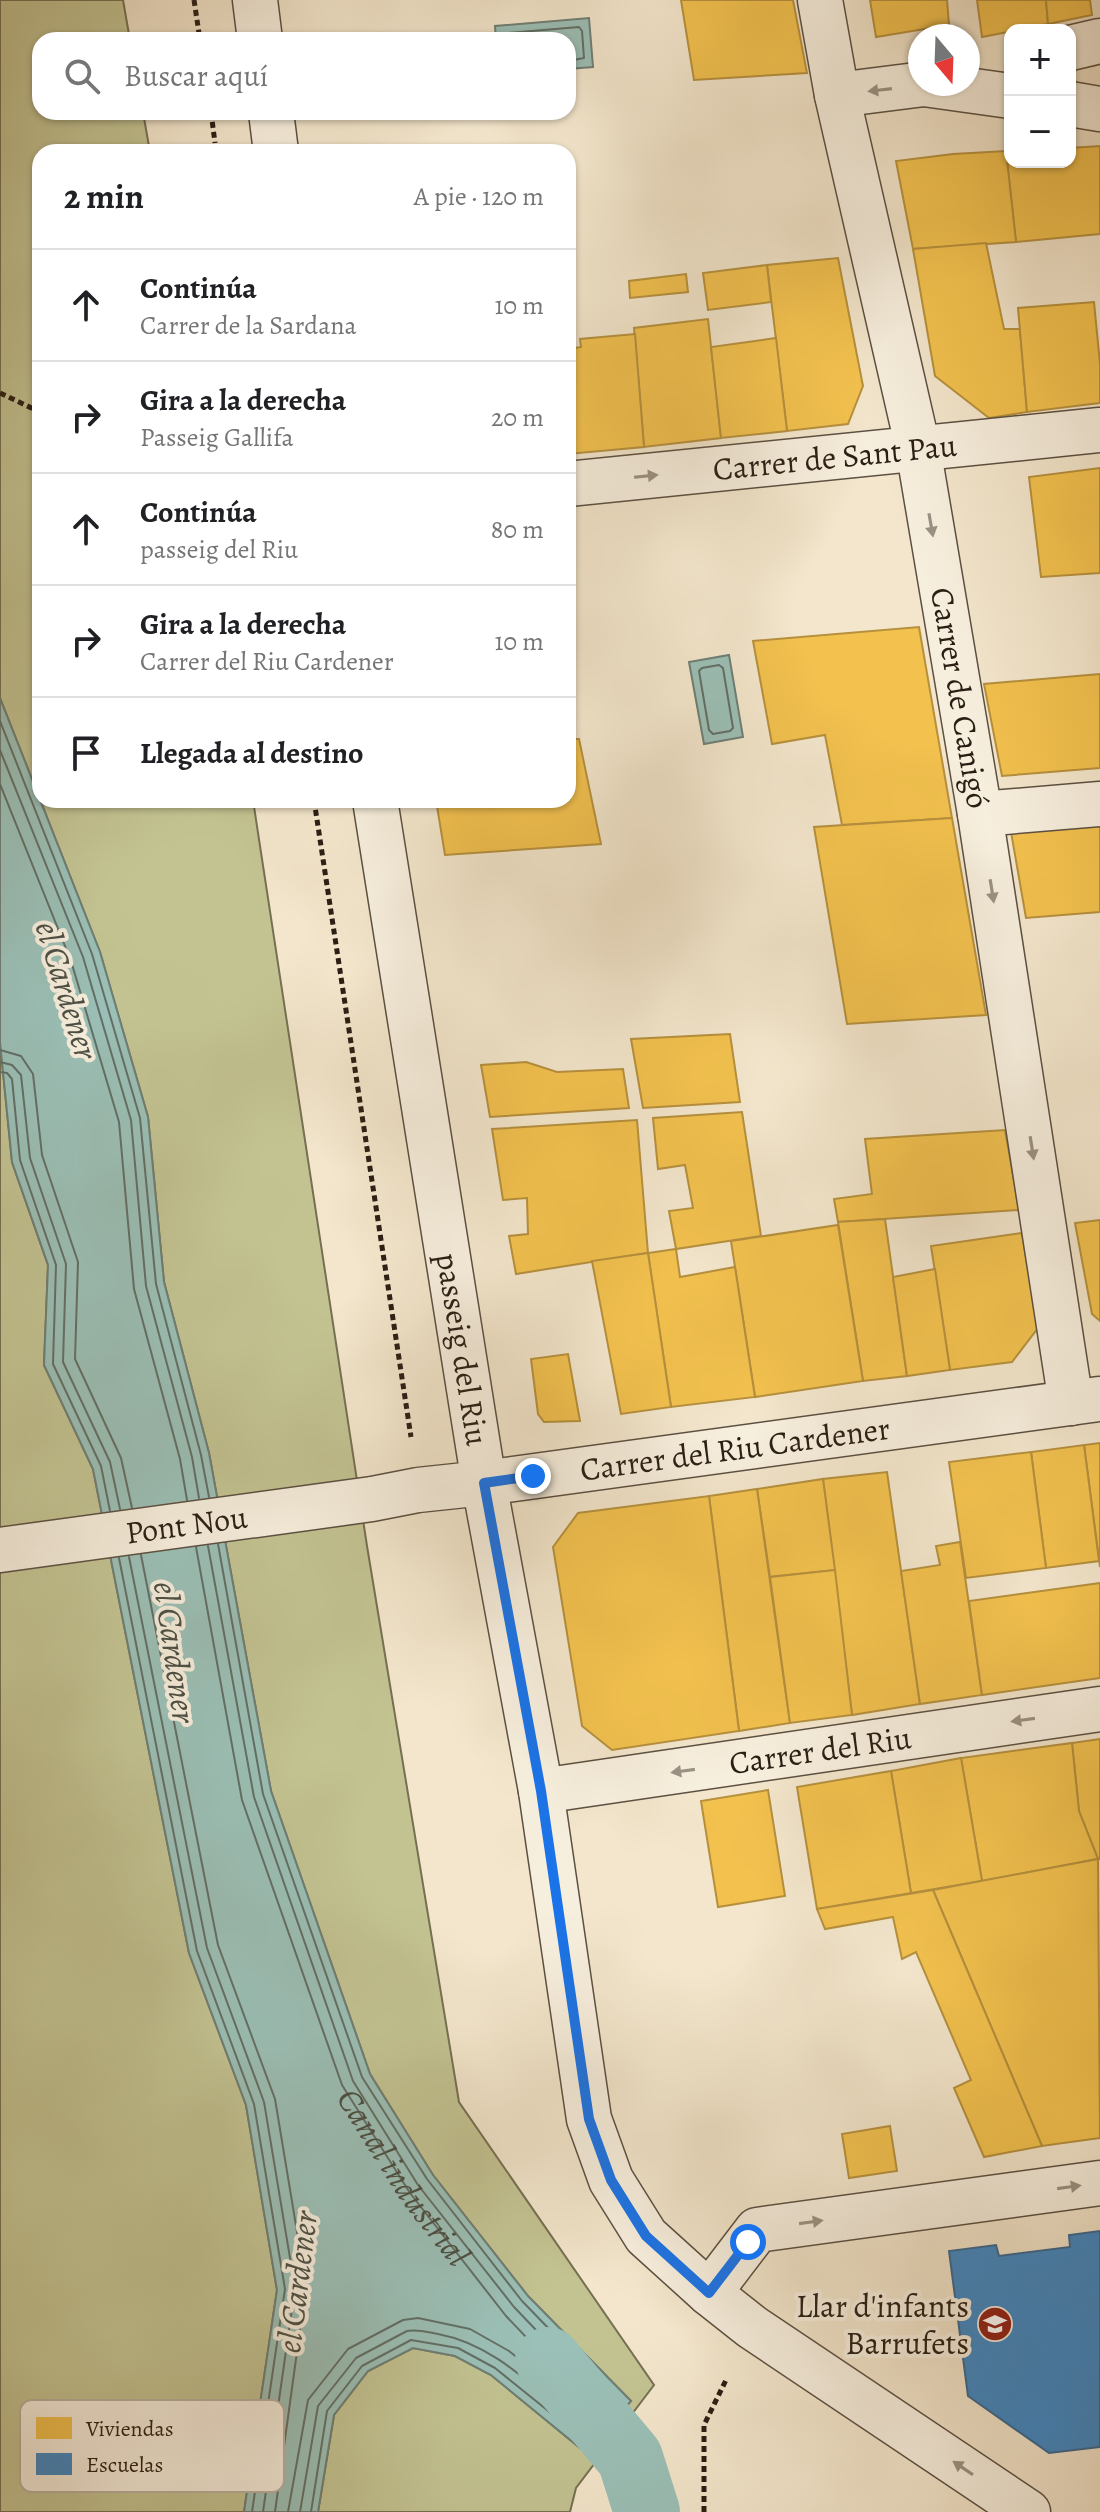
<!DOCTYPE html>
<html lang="es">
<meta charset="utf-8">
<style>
body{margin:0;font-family:Alegreya,serif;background:#f6f6f6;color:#202124}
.controls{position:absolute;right:24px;top:24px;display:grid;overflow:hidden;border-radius:16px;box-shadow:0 2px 6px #0004}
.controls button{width:72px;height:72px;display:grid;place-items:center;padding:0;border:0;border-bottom:2px solid #e0e0e0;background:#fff;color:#202124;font:40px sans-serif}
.compass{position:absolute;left:908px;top:24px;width:72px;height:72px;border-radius:50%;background:#fff;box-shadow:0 2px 6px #0004;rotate:161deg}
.stop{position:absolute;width:24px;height:24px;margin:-18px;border:6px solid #1a73e8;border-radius:50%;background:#fff}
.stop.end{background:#1a73e8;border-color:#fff;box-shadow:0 2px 8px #0008}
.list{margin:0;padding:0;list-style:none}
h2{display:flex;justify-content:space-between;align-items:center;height:104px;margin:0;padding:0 32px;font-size:34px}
h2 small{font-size:26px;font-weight:400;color:#757577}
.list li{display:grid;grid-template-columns:52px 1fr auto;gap:24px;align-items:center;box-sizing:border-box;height:112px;padding:0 32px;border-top:2px solid #e0e0e0}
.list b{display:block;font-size:30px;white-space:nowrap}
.list p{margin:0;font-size:26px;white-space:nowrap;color:#757577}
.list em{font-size:26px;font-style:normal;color:#757577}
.icon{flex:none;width:44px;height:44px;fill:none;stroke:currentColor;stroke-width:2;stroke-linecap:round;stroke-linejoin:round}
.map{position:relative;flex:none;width:1100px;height:2512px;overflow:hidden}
.search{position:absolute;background:#fff;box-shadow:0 2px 6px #0004;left:32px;top:32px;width:544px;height:88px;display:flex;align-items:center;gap:20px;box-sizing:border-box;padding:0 28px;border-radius:24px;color:#757577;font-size:30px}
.panel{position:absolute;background:#fff;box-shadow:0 2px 6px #0004;left:32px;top:144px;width:544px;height:664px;border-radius:24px}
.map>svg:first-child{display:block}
</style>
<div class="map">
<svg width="1100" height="2512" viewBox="0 0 1100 2512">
<rect width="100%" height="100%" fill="#f3e6cc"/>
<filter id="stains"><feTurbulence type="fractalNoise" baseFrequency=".0025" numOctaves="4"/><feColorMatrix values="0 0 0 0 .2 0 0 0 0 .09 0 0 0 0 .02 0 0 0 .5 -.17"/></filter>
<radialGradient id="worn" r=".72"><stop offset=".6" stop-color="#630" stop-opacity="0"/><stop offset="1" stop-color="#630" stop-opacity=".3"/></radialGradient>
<g fill="#c3c392" stroke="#767053" stroke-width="2">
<path d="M0,0H123L130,40H40V112H143L150,152H40V800H253L367,1546L459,2102L654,2385L576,2488L570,2512H318L334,2415L368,2371L413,2348L455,2356L491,2375L585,2452L631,2401L528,2296L433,2175L370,2074L271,1791L209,1453L164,1282L148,1117L100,952L0,698Z"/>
<path d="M0,1042L12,1162L48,1265L44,1365L93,1469L189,1953L246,2105L277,2290L244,2512H0Z"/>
</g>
<g fill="#9bc0b7" stroke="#6e7f76" stroke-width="2">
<path d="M589,18L593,67L568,69V40H496L495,26Z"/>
<path d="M729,655L743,737L704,744L689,662Z"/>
<path d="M0,698L100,952L148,1117L164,1282L209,1453L271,1791L370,2074L433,2175L528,2296L631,2401L585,2452L491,2375L455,2356L413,2348L368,2371L334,2415L318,2512H244L277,2290L246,2105L189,1953L93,1469L44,1365L48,1265L12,1162L0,1042Z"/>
</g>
<g fill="#f2c14e" stroke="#b6903d" stroke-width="2">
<path d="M681,0H793L807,73L694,80Z"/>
<path d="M870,0H947L949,25L876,37Z"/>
<path d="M977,0H1046L1048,24L982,37Z"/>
<path d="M1046,0H1090L1092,15L1048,24Z"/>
<path d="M1100,146V234L1016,242L1006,151H1010V162H1070V148Z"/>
<path d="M1006,151L1016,242L913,249L896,161L953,154Z"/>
<path d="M986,243L1004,329H1020L1027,412L989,418L935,376L913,249Z"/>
<path d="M838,258L863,386L848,424L787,431L767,265Z"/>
<path d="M767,265L771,302L708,310L703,273Z"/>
<path d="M686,274L688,292L630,298L629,281Z"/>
<path d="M1094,302L1100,364V403L1027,412L1018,308Z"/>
<path d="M708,319L721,438L644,447L634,328Z"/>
<path d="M635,334L644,447L568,454V349L581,347L580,339Z"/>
<path d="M776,338L787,431L721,438L711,347Z"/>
<path d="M1100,468V573L1041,577L1029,477Z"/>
<path d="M919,627L952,818L842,825L825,735L772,744L753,641Z"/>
<path d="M1100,674V768L1002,776L984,684Z"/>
<path d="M568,739H579L601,844L445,855L436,800H568Z"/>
<path d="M952,818L986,1015L847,1024L814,827Z"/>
<path d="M1100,825V912L1026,918L1011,832Z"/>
<path d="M730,1034L740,1102L643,1108L631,1039Z"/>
<path d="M526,1062L557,1072L623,1069L629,1108L490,1117L481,1065Z"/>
<path d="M742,1112L761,1236L676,1249L669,1211L693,1208L685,1165L658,1169L653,1118Z"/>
<path d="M637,1120L648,1253L516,1274L509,1236L528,1234L527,1198L503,1200L492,1129Z"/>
<path d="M1005,1130L1019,1210L838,1222L834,1199L872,1194L865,1139Z"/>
<path d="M885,1219L907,1376L863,1381L838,1222Z"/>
<path d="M1100,1220V1321L1092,1314L1075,1223Z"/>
<path d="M838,1225L863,1381L755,1397L731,1241Z"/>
<path d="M1022,1233L1038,1328L1012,1362L950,1370L931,1246Z"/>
<path d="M676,1249L680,1277L735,1267L755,1397L671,1407L648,1253Z"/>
<path d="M648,1253L671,1407L621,1414L592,1261Z"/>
<path d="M935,1269L950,1370L907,1376L893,1277Z"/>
<path d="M568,1354L580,1421L544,1422L538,1414L531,1359Z"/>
<path d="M1100,1443V1567L1084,1445Z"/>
<path d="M1084,1445L1099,1561L1046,1568L1031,1452Z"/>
<path d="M1031,1452L1046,1568L966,1578L949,1462Z"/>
<path d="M887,1472L920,1704L852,1715L823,1479Z"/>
<path d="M823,1479L835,1570L770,1577L757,1489Z"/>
<path d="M757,1489L790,1723L739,1731L709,1496Z"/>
<path d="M709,1496L739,1731L612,1750L582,1726L553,1547L578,1513Z"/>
<path d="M960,1542L982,1695L920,1704L901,1571L940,1565L936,1546Z"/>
<path d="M835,1570L852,1715L790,1723L770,1577Z"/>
<path d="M1100,1583V1678L982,1695L969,1601Z"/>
<path d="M1100,1739V1859H1098L1079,1811L1072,1743Z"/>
<path d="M1072,1743L1079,1811L1098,1859L982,1881L961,1758Z"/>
<path d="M961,1758L982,1881L911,1893L891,1771Z"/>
<path d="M891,1771L911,1893L817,1909L797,1787Z"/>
<path d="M768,1790L785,1896L718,1907L701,1801Z"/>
<path d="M1098,1859L1100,2138L1042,2146L933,1890Z"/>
<path d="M933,1890L1042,2146L984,2157L954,2088L971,2080L916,1952L902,1959L893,1917L825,1929L817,1909Z"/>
<path d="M890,2126L897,2171L849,2178L842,2134Z"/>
</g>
<path fill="#3f88c5" stroke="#396890" stroke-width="2" d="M1100,2231V2447L1049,2453L968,2396L949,2251L996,2245L999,2256L1070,2247L1069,2235Z"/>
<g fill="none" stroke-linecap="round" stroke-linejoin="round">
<g stroke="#626f66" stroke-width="2">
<path d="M504,40L507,33L579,27L582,31L584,58L568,61"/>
<path d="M719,665L723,668L733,728L730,731L713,734L709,730L699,671L702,668Z"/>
<path d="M0,721L92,954L140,1118L156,1284L201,1455L209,1497"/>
<path d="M0,750L83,957L131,1120L146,1286L192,1457L199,1498"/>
<path d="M0,784L71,961L119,1122L134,1289L180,1459L187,1500"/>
<path d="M0,1050L21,1056L33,1074L42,1155L78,1262L75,1359L121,1458L132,1508"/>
<path d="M0,1062L12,1065L21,1075L30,1158L66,1264L63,1362L110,1462L120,1509"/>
<path d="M0,1072L7,1073L12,1079L20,1160L56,1265L53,1364L101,1466L110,1511"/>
<path d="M218,1544L263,1794L362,2077L427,2179L522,2301L619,2401L587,2438L583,2439L495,2368L458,2348L411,2340L362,2366L327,2411L311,2512"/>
<path d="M208,1546L254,1797L353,2081L418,2185L514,2307L605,2402L586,2424L582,2426C536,2391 497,2345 438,2334C427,2332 417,2329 407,2331L356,2358L318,2406L300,2512"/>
<path id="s1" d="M196,1547L242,1800L342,2085L410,2193L506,2316L588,2402L584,2408H580L509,2351L470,2329L418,2318L403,2320L348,2349L308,2400L288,2512"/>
<path d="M141,1555L218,1945L275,2099L306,2286L275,2512"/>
<path d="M129,1557L207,1948L264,2102L295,2288L263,2512"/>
<path d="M119,1558L197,1951L254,2104L285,2289L252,2512"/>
</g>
<path stroke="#9bc0b7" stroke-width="66" d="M548,2360L630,2458L647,2512"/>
<g stroke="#5c5042" stroke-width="47">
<g id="minor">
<path d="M255,0L260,40"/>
<path id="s2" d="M820,0L837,95L918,448L980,814L1071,1403"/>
<path d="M1070,48L1100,41"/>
<path d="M924,84L1010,96"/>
<path d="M837,95L924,84"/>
<path d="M1070,104L1100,109"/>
<path d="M271,112L276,152"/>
<path id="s3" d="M568,484L1100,430"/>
<path id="s4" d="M375,800L484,1483L541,1791L589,2119L611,2180L646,2236L709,2293L752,2327L1028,2512"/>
<path d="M980,814L1100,804"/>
<path id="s5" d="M0,1550L372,1499L418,1490L484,1483L1099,1399"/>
<path id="s6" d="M541,1791L1100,1709"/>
<path d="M709,2293L757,2230L1100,2183"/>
</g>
</g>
<g stroke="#2a1e14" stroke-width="5" stroke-dasharray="6 4" stroke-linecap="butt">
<path d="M194,0L200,40"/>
<path d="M211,112L215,143"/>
<path d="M0,393L40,412"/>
<path d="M314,800L411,1437"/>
<path d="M704,2512V2425L727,2378"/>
</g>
<use href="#minor" stroke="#f7efde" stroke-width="44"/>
</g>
<defs><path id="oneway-solid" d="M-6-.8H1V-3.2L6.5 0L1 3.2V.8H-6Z" transform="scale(2)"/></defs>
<g fill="#9b9183">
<use href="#oneway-solid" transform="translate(880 90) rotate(173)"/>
<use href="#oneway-solid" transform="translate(646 476) rotate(-6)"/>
<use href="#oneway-solid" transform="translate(931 525) rotate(80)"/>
<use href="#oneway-solid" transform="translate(992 891) rotate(81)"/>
<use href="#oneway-solid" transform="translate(1032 1148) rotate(81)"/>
<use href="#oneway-solid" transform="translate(1023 1720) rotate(172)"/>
<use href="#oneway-solid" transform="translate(683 1771) rotate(172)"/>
<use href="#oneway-solid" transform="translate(1069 2187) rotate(-8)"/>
<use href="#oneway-solid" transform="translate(811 2222) rotate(-8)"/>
<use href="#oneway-solid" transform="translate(963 2468) rotate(-146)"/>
</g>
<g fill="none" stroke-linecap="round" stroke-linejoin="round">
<path stroke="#1a73e8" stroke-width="10" d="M533,1476L484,1483L541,1791L589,2119L611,2180L646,2236L709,2293L748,2242"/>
</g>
<defs>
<g id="school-disc" transform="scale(1.8)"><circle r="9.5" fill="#8f2418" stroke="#f7efde"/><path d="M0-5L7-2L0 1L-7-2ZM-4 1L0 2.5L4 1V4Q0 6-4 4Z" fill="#fff"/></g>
</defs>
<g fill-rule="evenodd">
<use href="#school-disc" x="995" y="2324"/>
</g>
<g text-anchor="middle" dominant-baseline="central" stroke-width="8" stroke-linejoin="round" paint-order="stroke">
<g font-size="32" fill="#2a1e14" stroke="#f7efde">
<text stroke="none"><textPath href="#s3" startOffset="268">Carrer de Sant Pau</textPath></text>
<text stroke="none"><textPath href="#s2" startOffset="712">Carrer de Canigó</textPath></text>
<text stroke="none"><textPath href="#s4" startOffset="556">passeig del Riu</textPath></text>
<text stroke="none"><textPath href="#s5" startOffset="742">Carrer del Riu Cardener</textPath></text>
<text stroke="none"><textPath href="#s5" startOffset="188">Pont Nou</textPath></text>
<text stroke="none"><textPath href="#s6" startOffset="282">Carrer del Riu</textPath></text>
</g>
<g font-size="32" fill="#2a1e14" stroke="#f7efde" text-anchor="end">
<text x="969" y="2306">Llar d'infants<tspan x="969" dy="37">Barrufets</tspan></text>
</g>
<g font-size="34" font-style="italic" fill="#4c4f45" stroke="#f7efde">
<text transform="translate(67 990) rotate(73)">el Cardener</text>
<text transform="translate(175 1652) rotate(82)">el Cardener</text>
<text stroke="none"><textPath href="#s1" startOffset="670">Canal industrial</textPath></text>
<text transform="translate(297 2282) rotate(-83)">el Cardener</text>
</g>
</g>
<rect x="20" y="2400" width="264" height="92" rx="12" fill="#f7efde" stroke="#bab0a1" stroke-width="2"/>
<rect x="36" y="2417" width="36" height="22" fill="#f2c14e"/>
<rect x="36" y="2453" width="36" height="22" fill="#3f88c5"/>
<g font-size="22" fill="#2a1e14">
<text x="86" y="2436">Viviendas</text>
<text x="86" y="2472">Escuelas</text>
</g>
<rect width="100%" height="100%" filter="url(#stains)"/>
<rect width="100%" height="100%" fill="url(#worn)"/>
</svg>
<div class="controls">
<button>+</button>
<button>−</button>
</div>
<svg class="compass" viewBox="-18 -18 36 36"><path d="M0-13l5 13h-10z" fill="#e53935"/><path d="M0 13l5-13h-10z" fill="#757577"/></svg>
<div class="stop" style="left:748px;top:2242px"></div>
<div class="stop end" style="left:533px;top:1476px"></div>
<div class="search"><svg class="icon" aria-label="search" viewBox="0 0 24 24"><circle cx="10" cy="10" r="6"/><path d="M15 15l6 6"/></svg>Buscar aquí</div>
<section class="panel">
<h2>2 min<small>A pie · 120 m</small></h2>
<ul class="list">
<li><svg class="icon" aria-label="ahead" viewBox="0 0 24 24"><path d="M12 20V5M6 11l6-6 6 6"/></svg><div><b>Continúa</b><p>Carrer de la Sardana</p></div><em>10 m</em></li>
<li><svg class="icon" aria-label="right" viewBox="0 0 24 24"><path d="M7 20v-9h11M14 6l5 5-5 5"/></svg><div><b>Gira a la derecha</b><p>Passeig Gallifa</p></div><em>20 m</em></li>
<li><svg class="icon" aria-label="ahead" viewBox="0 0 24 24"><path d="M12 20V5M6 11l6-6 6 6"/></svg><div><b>Continúa</b><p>passeig del Riu</p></div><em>80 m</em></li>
<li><svg class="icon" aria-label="right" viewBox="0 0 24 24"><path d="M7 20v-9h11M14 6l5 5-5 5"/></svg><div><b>Gira a la derecha</b><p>Carrer del Riu Cardener</p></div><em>10 m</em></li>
<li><svg class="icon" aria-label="arrive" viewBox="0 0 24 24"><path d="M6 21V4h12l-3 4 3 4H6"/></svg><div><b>Llegada al destino</b></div></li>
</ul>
</section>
</div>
